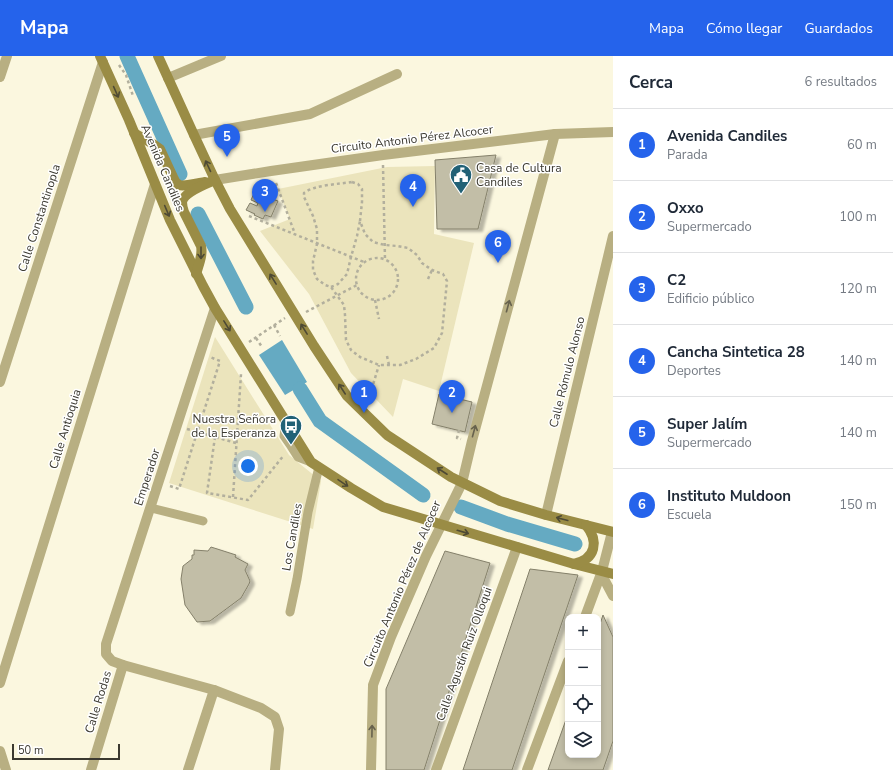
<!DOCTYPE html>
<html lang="es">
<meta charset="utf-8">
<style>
body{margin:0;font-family:"Nunito Sans",sans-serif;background:#f2f2f3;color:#1f2937}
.controls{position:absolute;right:12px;bottom:12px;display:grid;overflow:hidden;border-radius:8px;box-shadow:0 2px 6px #0003}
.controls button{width:36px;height:36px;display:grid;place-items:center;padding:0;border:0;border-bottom:1px solid #e0e1e3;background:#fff;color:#1f2937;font:20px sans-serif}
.scale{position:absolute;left:12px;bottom:10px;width:108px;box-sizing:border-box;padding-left:4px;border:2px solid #3b3930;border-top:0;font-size:11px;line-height:14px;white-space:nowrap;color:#3b3930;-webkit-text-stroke:3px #fff;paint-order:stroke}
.you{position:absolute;left:248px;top:410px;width:14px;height:14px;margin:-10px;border:3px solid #fff;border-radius:50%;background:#1a73e8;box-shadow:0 0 0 6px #1a73e833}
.badge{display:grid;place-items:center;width:26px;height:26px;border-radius:50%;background:#2563eb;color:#fff;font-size:13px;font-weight:700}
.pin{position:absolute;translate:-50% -33px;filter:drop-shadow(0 1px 2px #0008)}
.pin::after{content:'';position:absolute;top:21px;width:14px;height:12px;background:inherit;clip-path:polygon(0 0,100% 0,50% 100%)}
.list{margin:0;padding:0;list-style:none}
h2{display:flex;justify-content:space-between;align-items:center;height:52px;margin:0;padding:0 16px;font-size:17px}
h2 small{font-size:13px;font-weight:400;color:#747a83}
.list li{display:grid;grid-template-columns:26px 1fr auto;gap:12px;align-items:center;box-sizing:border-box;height:72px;padding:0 16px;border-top:1px solid #e0e1e3}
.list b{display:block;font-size:15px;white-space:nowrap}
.list p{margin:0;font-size:13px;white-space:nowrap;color:#747a83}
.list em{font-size:13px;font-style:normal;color:#747a83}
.icon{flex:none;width:22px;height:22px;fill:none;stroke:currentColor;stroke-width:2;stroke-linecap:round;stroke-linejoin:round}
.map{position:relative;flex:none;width:613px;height:714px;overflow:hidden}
header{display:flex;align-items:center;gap:24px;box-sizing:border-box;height:56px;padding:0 20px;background:#2563eb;color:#fff}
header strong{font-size:19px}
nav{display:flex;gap:22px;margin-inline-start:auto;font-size:14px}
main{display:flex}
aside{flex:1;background:#fff}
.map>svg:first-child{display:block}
</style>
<header>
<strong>Mapa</strong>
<nav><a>Mapa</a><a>Cómo llegar</a><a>Guardados</a></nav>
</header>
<main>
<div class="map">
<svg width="613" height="714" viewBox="0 0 613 714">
<defs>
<filter id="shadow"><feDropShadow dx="4.5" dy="2.5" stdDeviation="1" flood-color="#0004"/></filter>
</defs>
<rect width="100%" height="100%" fill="#fbf7df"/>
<g fill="#ebe4bc">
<path d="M435,110L434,178L474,187L439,335L403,323L393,361L351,317L309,238L260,175L290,163L278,133L387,111Z"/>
<path d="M215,281L289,399L321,425L313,473L169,427Z"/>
</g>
<path fill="#65aac2" d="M282,284L307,326L285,339L259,299Z"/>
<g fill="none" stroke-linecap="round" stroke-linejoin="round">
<g stroke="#65aac2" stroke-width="15">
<path d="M127,0L180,118"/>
<path d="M198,158L246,251"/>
<path d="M300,333L320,365L423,439"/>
<path d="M461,451L507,468L575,488"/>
</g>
</g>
<g fill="#c2bea7" stroke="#84806a" filter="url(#shadow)">
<path d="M496,99L478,173H437L435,104Z"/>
<path d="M255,135L264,139V138L273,142L272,143L278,145L271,161L265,159L263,163L254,159L255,158L246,154L250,147L257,150L258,147L251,144Z"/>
<path d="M439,338L472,346L465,376L432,368Z"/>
<path d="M211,491L236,499L235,501L248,508L245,514L250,525L249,528L241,542L210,565L197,566L185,549L181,523L183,510L192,503V499H194V494L208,495Z"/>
<path d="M445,495L490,507L424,714H386V633Z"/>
<path d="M530,513L578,519L512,714H463Z"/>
<path d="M603,559L613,581V685L603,714H548L568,658V699H598V574Z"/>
</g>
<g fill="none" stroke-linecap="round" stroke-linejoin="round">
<g stroke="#b2af9d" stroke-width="2.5" stroke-dasharray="3 3" stroke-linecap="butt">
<path d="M119,9L126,19L133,40"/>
<path d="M383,109L385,204"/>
<path d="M352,126L358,128L362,133V146L360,165L365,178L373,186L385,189L397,190L408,192L417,199L422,207L432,214L443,218L447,225L442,277L434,292L416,303L400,309H379L360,301L351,294L346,284L345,259L344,249L331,231L325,229L317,223L313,214V205L317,188V173L313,160L304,141V137C313,129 340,128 352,126Z"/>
<path d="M276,127L295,178"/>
<path d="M249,160L364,206"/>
<circle cx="377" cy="223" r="21"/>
<path d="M428,223L432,214"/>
<path d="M331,231L338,228L347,218L351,201L357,180L360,165"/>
<path d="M375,244L379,263"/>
<path d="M306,256L357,229"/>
<path d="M274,269L280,280"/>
<path d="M256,282L262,291"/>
<path d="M249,286L285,262"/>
<path d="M387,300L389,309"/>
<path d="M368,345L379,309"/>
<path d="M187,373L236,387"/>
<path d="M459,374L457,382L461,383"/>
<path d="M215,381L207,437L248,444L284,399"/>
<path d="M170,430L179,433L220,305L210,301"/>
<path d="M233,441L241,318"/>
</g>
<g stroke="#b8af82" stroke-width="9">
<path d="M286,365L284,380L291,390L298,401L311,406"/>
<path d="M151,452L203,465"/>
<path d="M290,556L297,523L308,456L319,411"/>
</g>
<g stroke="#b8af82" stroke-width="10">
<path d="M0,21L7,0"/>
<path d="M168,22L221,0"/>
<path d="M194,79L310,58L397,18"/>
<path d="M215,124L271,115L383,99L555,78L613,76"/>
<path d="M215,252L106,588V598L112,605L123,609L214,634L261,652L275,661L279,673L275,714"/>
<path d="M0,326L103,6"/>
<path d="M546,459L613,180"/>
<path d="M602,515L604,523L613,540"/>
<path d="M585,561L602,515L612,476"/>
<path d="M0,627L155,128"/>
<path d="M0,695L6,714"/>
<path d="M91,714L123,609"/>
<path d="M188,714L214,634"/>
<path d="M371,714L373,629L391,581L426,500L462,427L472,385L555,78"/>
<path d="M436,714L517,491"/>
<path d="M527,714L568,605"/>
</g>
<g stroke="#9a8c45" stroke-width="10">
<path d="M100,0L129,64L170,164L203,230L215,252L311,406L351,432L383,451L574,508L613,518"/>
<path d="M158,0L194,79L215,124L230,153L314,290L347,340L387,379L451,421L500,445L546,459L613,476"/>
<path d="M134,77L153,88L160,93L173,121C174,124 176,127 179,129C184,131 199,127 205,126"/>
<path d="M196,218C199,208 203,199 201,190L184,156C183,153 182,150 182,146C184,136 206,128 215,124"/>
<path d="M574,508C596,503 599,485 586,469"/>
</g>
</g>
<defs><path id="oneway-shaft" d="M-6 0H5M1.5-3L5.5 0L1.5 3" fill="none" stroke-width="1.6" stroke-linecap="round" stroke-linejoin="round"/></defs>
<g stroke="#4e4a34">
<use href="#oneway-shaft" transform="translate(116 36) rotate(66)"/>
<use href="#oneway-shaft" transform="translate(208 110) rotate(-115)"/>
<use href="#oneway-shaft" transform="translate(167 155) rotate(67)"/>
<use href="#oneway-shaft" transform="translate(201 197) rotate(90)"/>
<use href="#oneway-shaft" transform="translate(273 223) rotate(-122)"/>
<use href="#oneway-shaft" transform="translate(227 270) rotate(58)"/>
<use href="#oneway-shaft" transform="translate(304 273) rotate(-122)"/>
<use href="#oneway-shaft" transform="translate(342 333) rotate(-123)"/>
<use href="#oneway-shaft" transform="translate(442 415) rotate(-147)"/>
<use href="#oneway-shaft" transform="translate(343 427) rotate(34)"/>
<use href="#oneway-shaft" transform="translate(562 463) rotate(-165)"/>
<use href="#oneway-shaft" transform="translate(463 476) rotate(16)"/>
</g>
<g stroke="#67624d">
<use href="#oneway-shaft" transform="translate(508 250) rotate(-75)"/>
<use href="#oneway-shaft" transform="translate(474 375) rotate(-75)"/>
<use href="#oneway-shaft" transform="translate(372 675) rotate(-89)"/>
</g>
<defs>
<g id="civic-pin" transform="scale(1.15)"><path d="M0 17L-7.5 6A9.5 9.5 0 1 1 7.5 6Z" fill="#216176" stroke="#fff"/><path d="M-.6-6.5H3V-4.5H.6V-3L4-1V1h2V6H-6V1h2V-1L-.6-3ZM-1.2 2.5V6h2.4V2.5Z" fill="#fff"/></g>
<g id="bus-pin" transform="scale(1.15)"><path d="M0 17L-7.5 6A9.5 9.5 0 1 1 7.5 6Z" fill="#216176" stroke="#fff"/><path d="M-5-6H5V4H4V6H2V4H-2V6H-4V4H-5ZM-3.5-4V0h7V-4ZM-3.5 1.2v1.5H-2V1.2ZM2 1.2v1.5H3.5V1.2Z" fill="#fff"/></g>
</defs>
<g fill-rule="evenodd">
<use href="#civic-pin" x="461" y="119"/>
<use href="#bus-pin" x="291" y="370"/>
</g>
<g text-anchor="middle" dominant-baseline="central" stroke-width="3" stroke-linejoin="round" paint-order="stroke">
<g font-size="12" fill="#3b3930" stroke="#fff">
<text transform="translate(412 83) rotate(-7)">Circuito Antonio Pérez Alcocer</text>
<text transform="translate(163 112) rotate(67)">Avenida Candiles</text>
<text transform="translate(39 162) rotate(-72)">Calle Constantinopla</text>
<text transform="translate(567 316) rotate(-76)">Calle Rómulo Alonso</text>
<text transform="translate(65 373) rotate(-73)">Calle Antioquia</text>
<text transform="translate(147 421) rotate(-72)">Emperador</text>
<text transform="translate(292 481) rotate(-80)">Los Candiles</text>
<text transform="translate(402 528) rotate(-67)">Circuito Antonio Pérez de Alcocer</text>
<text transform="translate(464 598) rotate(-70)">Calle Agustín Ruiz Olloqui</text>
<text transform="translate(98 646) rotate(-73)">Calle Rodas</text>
</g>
<g font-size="12" fill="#3b3930" stroke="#fff" text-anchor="start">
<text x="476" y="112">Casa de Cultura<tspan x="476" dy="14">Candiles</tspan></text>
<text x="276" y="363" text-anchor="end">Nuestra Señora<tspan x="276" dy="14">de la Esperanza</tspan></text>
</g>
</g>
</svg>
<div class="controls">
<button>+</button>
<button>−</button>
<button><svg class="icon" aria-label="locate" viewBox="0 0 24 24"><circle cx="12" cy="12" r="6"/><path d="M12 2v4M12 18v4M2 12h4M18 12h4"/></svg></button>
<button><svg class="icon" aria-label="layers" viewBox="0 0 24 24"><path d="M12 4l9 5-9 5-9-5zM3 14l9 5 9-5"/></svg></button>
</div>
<div class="scale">50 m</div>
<div class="you"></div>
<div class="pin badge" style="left:364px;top:357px">1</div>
<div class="pin badge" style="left:452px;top:357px">2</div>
<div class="pin badge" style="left:265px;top:156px">3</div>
<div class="pin badge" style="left:413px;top:151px">4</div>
<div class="pin badge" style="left:227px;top:101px">5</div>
<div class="pin badge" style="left:498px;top:207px">6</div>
</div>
<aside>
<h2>Cerca<small>6 resultados</small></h2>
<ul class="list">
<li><span class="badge">1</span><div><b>Avenida Candiles</b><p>Parada</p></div><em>60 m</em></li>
<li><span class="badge">2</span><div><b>Oxxo</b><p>Supermercado</p></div><em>100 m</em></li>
<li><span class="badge">3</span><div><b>C2</b><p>Edificio público</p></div><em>120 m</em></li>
<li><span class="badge">4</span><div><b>Cancha Sintetica 28</b><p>Deportes</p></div><em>140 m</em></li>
<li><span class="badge">5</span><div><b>Super Jalím</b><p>Supermercado</p></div><em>140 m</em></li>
<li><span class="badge">6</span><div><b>Instituto Muldoon</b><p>Escuela</p></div><em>150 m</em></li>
</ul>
</aside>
</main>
